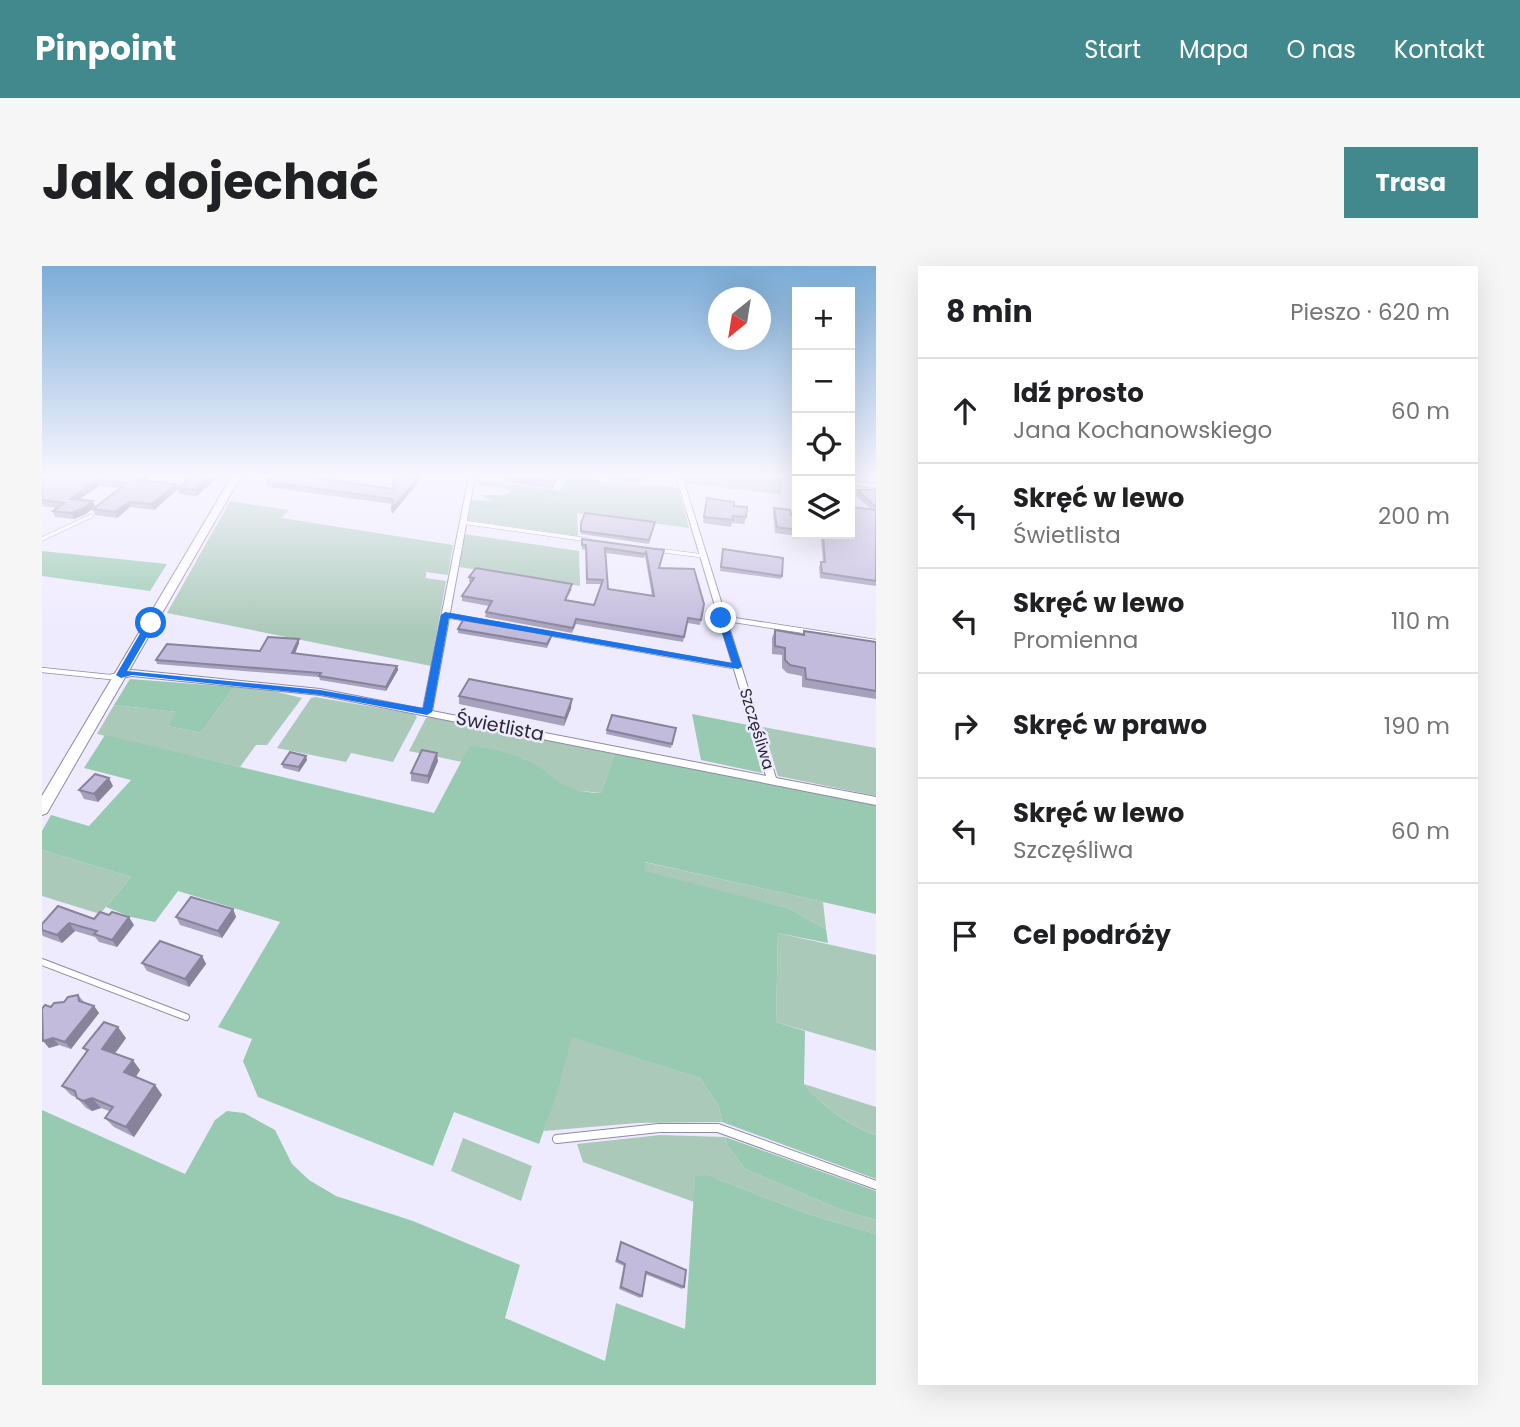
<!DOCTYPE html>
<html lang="pl">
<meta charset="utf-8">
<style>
body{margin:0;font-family:Poppins,sans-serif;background:#f6f6f6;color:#202124}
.controls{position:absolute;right:21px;top:21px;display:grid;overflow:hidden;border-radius:0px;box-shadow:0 7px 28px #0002}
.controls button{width:63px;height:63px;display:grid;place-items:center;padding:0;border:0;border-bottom:2px solid #e0e0e0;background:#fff;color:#202124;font:35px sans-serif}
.compass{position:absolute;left:666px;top:21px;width:63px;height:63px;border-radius:50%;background:#fff;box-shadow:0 7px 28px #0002;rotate:210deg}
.stop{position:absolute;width:21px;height:21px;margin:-16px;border:5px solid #1a73e8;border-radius:50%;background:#fff}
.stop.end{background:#1a73e8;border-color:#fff;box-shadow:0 2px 7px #0008}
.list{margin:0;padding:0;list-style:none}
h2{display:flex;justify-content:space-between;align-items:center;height:91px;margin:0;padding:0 28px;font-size:30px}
h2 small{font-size:23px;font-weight:400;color:#757577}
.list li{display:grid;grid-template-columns:46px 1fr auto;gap:21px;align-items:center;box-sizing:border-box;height:105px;padding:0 28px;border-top:2px solid #e0e0e0}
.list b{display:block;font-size:26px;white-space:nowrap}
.list p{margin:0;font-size:23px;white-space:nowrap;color:#757577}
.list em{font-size:23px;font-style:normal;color:#757577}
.icon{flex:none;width:38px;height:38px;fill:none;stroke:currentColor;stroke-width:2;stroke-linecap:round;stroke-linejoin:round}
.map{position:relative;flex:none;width:834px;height:1119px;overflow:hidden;border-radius:0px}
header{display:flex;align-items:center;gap:42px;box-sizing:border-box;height:98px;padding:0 35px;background:#41898c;color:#fff}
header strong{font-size:33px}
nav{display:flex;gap:38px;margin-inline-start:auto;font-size:24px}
.intro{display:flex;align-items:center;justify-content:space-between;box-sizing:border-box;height:168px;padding:0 42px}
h1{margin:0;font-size:49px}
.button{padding:18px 32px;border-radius:0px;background:#41898c;color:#fff;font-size:24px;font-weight:700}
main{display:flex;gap:42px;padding:0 42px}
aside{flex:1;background:#fff;border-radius:0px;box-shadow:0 7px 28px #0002}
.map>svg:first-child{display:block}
</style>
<header>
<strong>Pinpoint</strong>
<nav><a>Start</a><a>Mapa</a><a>O nas</a><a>Kontakt</a></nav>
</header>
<div class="intro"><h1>Jak dojechać</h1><a class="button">Trasa</a></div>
<main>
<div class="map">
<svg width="834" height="1119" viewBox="0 0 834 1119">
<rect width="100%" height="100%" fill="#efebff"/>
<g fill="#aac9b9">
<path d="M641,210L739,212V229L645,217Z"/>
<path d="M544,213L611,221L613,219L636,222L647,262L535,247L536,270L425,254L429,237C454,249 483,235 507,231C521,229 534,232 545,223Z"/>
<path d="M188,235L246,244L240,252L411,279L406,309L384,306V312L404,315L389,400L125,347Z"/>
<path d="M422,268L537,285L538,320L417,301Z"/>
<path d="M192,421L227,424L260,432L225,479H214L198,501L55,468L72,439L135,446L126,460L159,467Z"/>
<path d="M273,431L372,448L375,451L351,496L309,487L304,496L235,482L269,432Z"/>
<path d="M388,451L573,486L559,527L530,524L513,516L482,493L428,479L420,496L367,485L384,452Z"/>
<path d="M721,461L834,482V530L736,510Z"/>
<path d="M0,584L89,611L58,648L0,630Z"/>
<path d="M602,596L781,636L784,663L746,642L602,606Z"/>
<path d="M736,667L834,689V785L734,756Z"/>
<path d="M529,770L658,812L677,841L680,856L595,857L502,865Z"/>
<path d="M762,818L834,841V869C806,860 781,840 762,818Z"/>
<path d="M618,869L683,871L685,879L703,903L802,945L834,954V968L766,948L675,913L653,912L652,936L541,896L535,878Z"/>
<path d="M421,872L490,900L479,935L409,905Z"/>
</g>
<g fill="#97cab0">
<path d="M526,211L544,213L545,223C533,232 521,229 507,231C483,235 454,249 429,237L430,234L449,235L439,229H461L470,226L462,222L437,220L435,214L518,225Z"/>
<path d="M0,285L125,298L108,325L0,310Z"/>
<path d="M88,413L192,421L159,467L126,460L134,446L72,439Z"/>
<path d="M650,448L706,459L720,507L659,494Z"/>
<path d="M63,469L392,547L428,479C447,483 468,486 486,495C518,511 516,526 559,527L573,486L834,538V648L603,596L602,605L746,642L784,663L786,677L736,667L734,756L763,765L762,818C781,840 806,860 834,869V913L680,856L677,841L658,812L530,771L513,833L497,878L412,846L391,900L216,831L201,795L210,773L176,761L238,656L136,625L113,656L89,651L64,641L89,611L0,584V565L9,549L47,560L89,514L42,502Z"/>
<path d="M0,844L143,908L173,854L185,845L202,847L233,864L250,898L267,914L294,930L371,955L478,999L463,1052L563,1095L574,1037L643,1063L653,911L663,909L675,913L766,948L834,968V1119H0Z"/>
<path d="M683,871L834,925V954L802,945L703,903L685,879Z"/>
</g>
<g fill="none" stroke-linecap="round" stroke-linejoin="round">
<g stroke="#9089a7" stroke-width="4.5">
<g id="lane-far3">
<path d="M420,256L547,274"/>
<path d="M0,273L49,250"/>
<path d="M615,284L661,290"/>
</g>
</g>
<g stroke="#9089a7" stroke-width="6">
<g id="lane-far2">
<path d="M403,349L696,401"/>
<path d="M679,352L834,376"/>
<path d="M0,404L68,411L77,409"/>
</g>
</g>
<g stroke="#9089a7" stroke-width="8">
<path id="lane-far1" d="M0,696L144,751"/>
</g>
<g stroke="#9089a7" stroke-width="10">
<path id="lane" d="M515,873L617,862H676L834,919"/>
</g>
<g stroke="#9089a7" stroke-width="2">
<g id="street">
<path d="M427,210H433L390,445L724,510L634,210H640L734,512L834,531V539L278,429L90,410L79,412L75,409L76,407L90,404L278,423L381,443Z"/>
<path d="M743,210H755V213Z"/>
<path d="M808,215L834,218V222L808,219Z"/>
</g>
</g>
<g stroke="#9089a7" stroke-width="2">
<path id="secondary" d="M190,210H199L5,547L0,549V530Z"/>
</g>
<use href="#lane-far3" stroke="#fff" stroke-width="3.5"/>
<use href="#lane-far2" stroke="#fff" stroke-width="4.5"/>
<use href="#lane-far1" stroke="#fff" stroke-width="6"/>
<use href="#lane" stroke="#fff" stroke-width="8"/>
<use href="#street" fill="#fff" fill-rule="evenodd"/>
<use href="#secondary" fill="#fff" fill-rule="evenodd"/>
</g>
<g fill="#a8a1bd" fill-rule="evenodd">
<path d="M7,210H108L103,215L134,218L136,223L112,244L88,241L75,252L53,249L51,243L79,222L57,220L38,233L53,240L44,248L32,253L13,251L11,245L15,242L0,240V214Z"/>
<path d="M150,210L155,230L137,228L136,222Z"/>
<path d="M464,210H516L510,223L463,216Z"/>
<path d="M569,210H600L596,218L568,214Z"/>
<path d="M376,212V217L350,248V238L226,221L225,216L351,223Z"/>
<path d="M815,224H834V320L778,312L777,301L779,296H781L779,273L733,267L731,247L732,242L749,249L755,250V268H808L830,244L813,229Z"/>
<path d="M665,232L692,240L704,251L702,258L690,257L689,261L661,257Z"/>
<path d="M613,256L607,278L539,268V257Z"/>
<path d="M540,273L622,284L617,302L659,354L658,359L645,357L641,376L534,358L530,367L443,351L444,346L447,340L420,335V330L429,316H427V311L530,323L524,334L552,339L559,318H544V284L540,283ZM564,287L602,292L603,290L610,330L566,323Z"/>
<path d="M681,283L740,310L739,313L678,305Z"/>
<path d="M416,363L509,373L505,382L416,367Z"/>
<path d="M733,364L761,368L762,365L834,376V433L760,421V410L745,407L740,402V389L730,388V372Z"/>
<path d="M257,377L253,388L355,400L356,404L344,425L278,414L277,411L115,398L114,394L218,385Z"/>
<path d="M417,430L529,442L522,460L417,438Z"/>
<path d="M634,462L629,482L564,468L565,464Z"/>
<path d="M264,490L265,494L257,506L241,502L240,498Z"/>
<path d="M396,495L386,518L369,515V507Z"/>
<path d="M71,520L56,536L42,533L37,524Z"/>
<path d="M191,643L194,651L180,672L138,659L134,651Z"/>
<path d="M52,653L92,659L75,681L57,676L53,671L33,665L20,677L1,670L0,668V658Z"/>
<path d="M160,690L164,698L147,721L105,705L100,697Z"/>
<path d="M36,729L42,736L52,740L57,747L29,783L17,779L7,782L0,766V743L9,741Z"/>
<path d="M84,772L73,787L98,804L94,811L113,819L120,829L92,871L72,861L63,852L67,845L59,842L50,845L44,842L35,832L29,829L20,820L45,786L41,782Z"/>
<path d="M579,976L642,1021L640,1023L603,1008L600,1030L598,1032L577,1023L582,1000L573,996Z"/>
</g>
<g fill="#88839a">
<path d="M100,210H108L97,220L95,214Z"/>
<path d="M169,210H177L155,230L153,224Z"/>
<path d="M514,210H516V212L510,223V216Z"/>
<path d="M376,212V217L350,248V243Z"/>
<path d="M55,214L57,220L31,238L29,233Z"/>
<path d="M134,218L136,223L112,244L110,238Z"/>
<path d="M51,235L53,240L44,248L32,253L30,247Z"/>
<path d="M87,236L88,241L75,252L73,246Z"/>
<path d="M257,373V377L251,392L250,387Z"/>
<path d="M355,400L356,404L344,425V421Z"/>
<path d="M530,433L529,442L522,460L523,452Z"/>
<path d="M395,487L396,495L386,518V510Z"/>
<path d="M264,490L265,494L257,506V501Z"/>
<path d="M67,512L71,520L56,536L52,528Z"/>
<path d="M191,643L194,651L180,672L176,665Z"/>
<path d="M87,651L92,659L75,681L70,674Z"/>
<path d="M27,657L33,665L20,677L15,669Z"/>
<path d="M160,690L164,698L147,721L143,713Z"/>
<path d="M52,740L57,747L29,783L23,776Z"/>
<path d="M76,761L84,772L69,793L60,783Z"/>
<path d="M11,772L17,779L7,782L1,775Z"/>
<path d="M91,794L98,804L90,816L82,806Z"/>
<path d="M113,819L120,829L92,871L84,861Z"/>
<path d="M50,832L59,842L50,845L41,835Z"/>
</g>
<g fill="#c3bbdc" stroke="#88839a" stroke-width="2" fill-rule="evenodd">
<path d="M7,210H100L95,214L134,218L110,238L87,236L73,246L51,243L85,217L55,214L29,233L51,235L42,242L30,247L11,245L22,237L0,234V214Z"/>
<path d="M150,210H169L153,224L136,222Z"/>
<path d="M231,210H264L351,223L352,214L356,210L376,212L350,243L351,233L225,216Z"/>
<path d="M469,210H514L510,216Z"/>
<path d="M572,210H599L597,213Z"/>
<path d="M815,224H834V241Z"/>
<path d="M665,232L692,236V240L705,241L704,251L691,250V254L662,251Z"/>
<path d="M808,241L834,244V315L780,307L779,296H783L781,268H808Z"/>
<path d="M732,242L748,244L749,249L755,250V264L735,261Z"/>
<path d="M543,247L613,256L607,274L539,265V257Z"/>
<path d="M540,273L622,284L617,302L652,303L662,338L659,354L646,352L642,371L534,353L531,362L444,346L450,335L420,330L432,312L427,311L434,302L530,318L523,334L552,339L561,314L545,313L544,279H540ZM563,282L603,288L604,285L612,330L566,323Z"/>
<path d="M681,283L741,292L740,310L679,301Z"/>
<path d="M421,354L510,369L505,378L416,363Z"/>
<path d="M733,364L762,369V365L834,376V425L764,413L763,402L748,399L743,394V382L733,380Z"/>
<path d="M226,371L257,373L250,387L355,400L344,421L277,410L279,407L114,394L125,378L218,385Z"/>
<path d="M427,413L530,433L523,452L417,430Z"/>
<path d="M570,449L634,462L630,478L565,464Z"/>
<path d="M380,484L395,487L386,510L369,507Z"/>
<path d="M248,486L264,490L257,501L240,498Z"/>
<path d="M53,508L67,512L52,528L37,524Z"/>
<path d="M149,631L191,643L176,665L134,651Z"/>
<path d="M16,640L52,653L58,646L67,649L70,646L87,651L70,674L52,668L55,665L27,657L15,669L0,664V658Z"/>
<path d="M118,675L160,690L143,713L100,697Z"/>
<path d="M36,729L37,735L52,740L23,776L11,772L1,775L0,743L3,739L9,741L12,737L22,736L26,731Z"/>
<path d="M62,756L76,761L60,783L91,794L82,806L113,819L84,861L63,852L71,841L50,832L41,835L35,832L33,825L20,820L46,784L41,782Z"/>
<path d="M579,976L644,1004L642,1021L604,1006L600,1030L579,1021L583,998L575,994Z"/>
</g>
<linearGradient id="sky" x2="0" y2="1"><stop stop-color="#7badd8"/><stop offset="0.57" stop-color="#f8f6ff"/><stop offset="1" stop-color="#f8f6ff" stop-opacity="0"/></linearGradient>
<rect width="834" height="367" fill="url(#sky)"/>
<path fill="#1a73e8" d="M403,346L690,397L675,352L679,349L684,352L700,401L696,403L407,352L390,446L385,449L278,429L90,409L79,412L74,409L104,357L109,354L113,357L85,405L278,424L381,442L399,349Z"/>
<g text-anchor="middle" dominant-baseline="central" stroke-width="5" stroke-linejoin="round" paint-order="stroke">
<g font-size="16" fill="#2a2733" stroke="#efebff">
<text transform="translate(715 463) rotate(73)">Szczęśliwa</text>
</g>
<g font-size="19" fill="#2a2733" stroke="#efebff">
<text transform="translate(458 460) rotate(11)">Świetlista</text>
</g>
</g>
</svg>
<div class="controls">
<button>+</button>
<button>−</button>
<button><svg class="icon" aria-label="locate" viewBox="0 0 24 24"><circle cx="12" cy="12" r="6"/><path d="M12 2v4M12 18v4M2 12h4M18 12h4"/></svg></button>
<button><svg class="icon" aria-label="layers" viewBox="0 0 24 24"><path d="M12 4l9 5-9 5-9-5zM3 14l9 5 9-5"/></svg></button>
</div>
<svg class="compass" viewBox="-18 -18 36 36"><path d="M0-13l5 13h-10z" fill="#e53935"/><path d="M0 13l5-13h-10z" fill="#757577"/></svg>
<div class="stop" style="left:109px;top:357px"></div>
<div class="stop end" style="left:679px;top:352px"></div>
</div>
<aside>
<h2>8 min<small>Pieszo · 620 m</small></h2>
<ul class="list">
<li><svg class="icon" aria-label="ahead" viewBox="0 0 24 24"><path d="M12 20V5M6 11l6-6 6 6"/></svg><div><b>Idź prosto</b><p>Jana Kochanowskiego</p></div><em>60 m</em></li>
<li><svg class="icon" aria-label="left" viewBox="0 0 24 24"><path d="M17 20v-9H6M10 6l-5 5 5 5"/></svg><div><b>Skręć w lewo</b><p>Świetlista</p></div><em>200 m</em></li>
<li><svg class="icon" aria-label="left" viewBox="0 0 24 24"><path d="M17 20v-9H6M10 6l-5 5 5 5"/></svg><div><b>Skręć w lewo</b><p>Promienna</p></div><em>110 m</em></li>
<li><svg class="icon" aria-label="right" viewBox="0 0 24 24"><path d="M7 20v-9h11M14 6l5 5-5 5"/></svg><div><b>Skręć w prawo</b></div><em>190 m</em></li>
<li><svg class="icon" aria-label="left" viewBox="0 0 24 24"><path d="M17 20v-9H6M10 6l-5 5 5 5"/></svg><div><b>Skręć w lewo</b><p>Szczęśliwa</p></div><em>60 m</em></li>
<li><svg class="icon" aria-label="arrive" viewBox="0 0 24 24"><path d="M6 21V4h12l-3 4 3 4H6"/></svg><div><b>Cel podróży</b></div></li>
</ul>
</aside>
</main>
